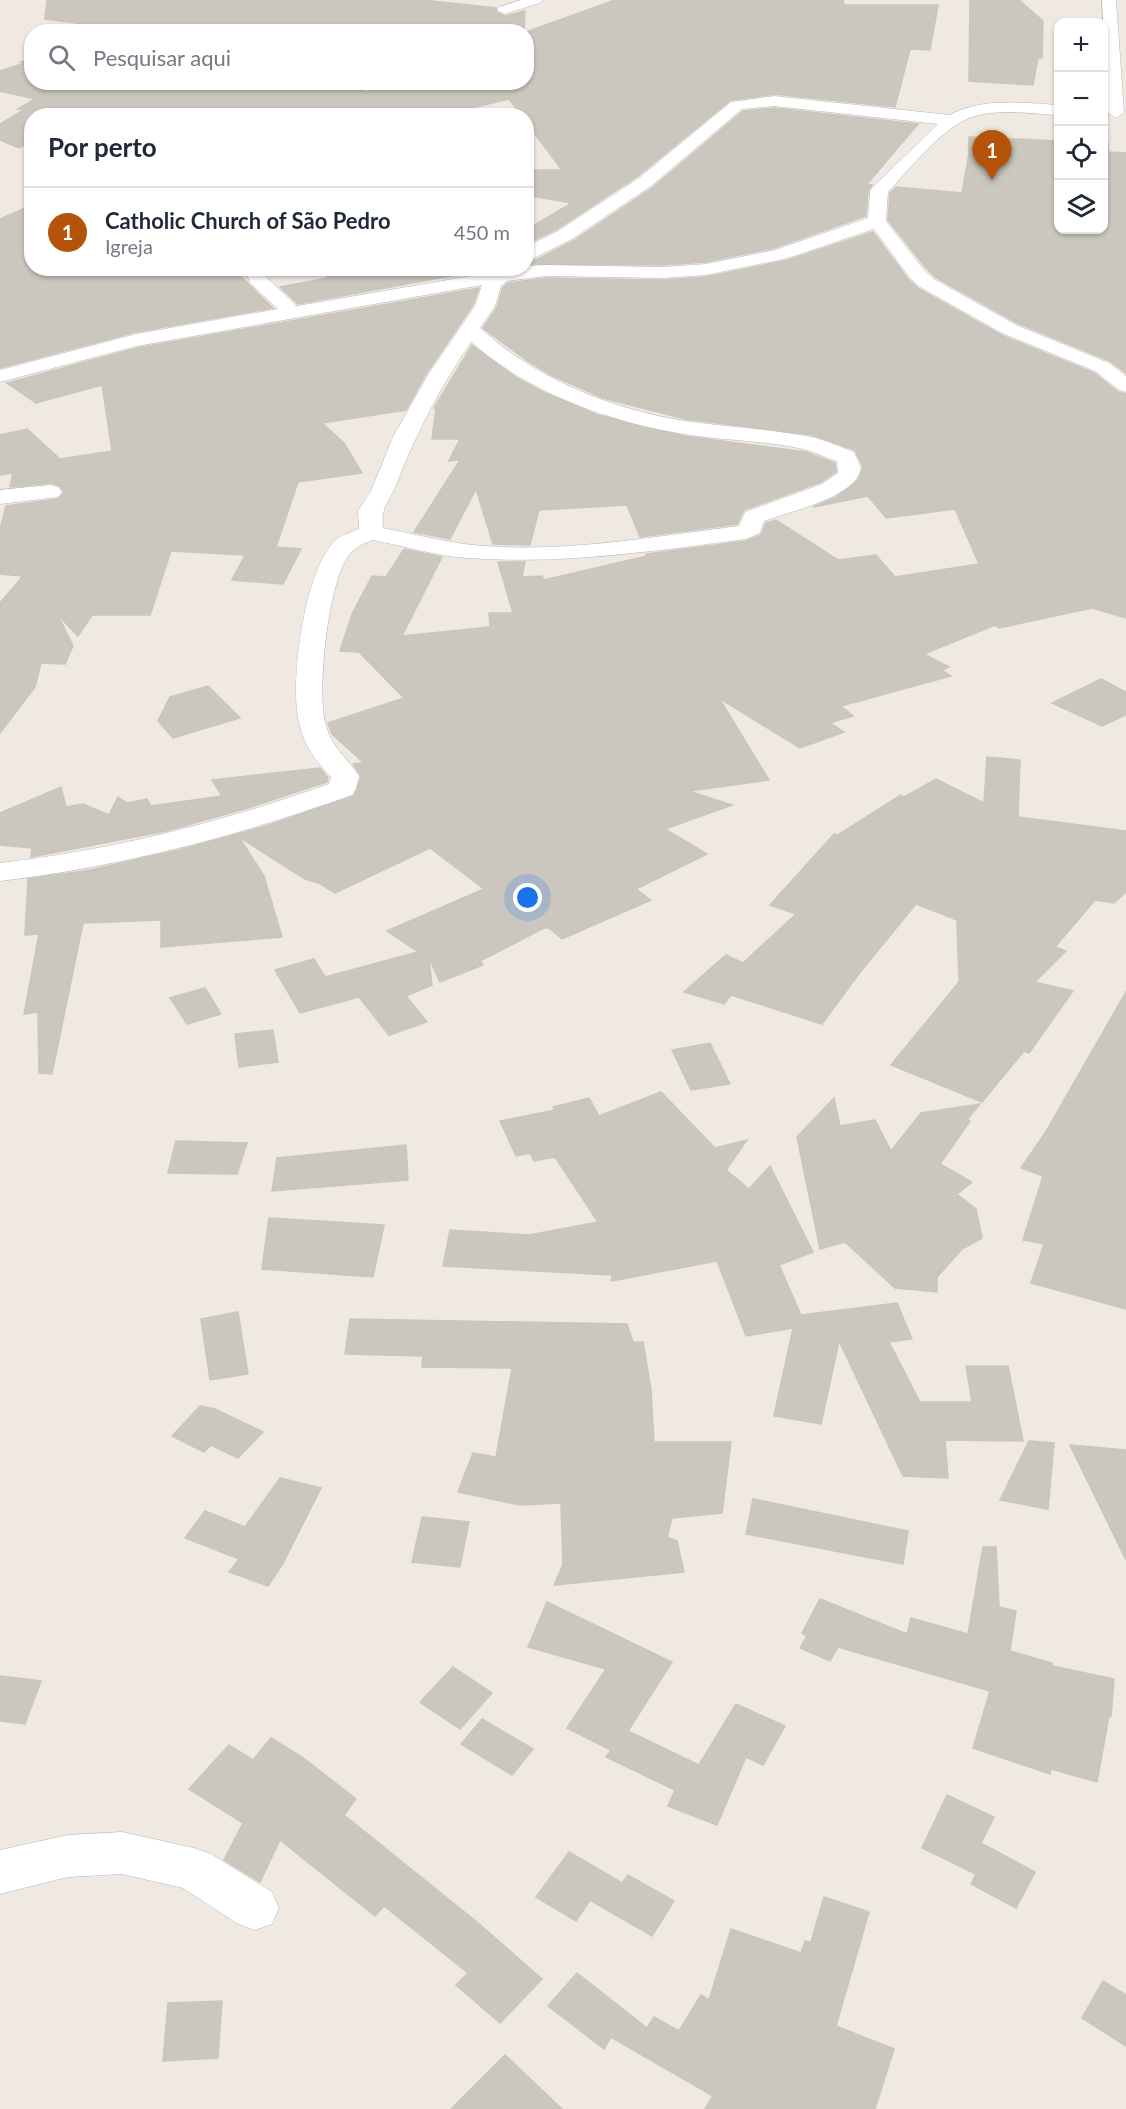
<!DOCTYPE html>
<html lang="pt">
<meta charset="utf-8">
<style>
body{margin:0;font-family:Lato,sans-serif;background:#f2f2f3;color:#1f2937}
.controls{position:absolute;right:18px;top:18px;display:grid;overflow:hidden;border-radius:12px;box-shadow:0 2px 4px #0004}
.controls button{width:54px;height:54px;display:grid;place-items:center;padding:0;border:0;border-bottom:2px solid #e0e1e3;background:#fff;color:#1f2937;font:30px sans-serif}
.you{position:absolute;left:528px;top:898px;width:21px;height:21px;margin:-15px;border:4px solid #fff;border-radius:50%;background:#1a73e8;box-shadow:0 0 0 9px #1a73e833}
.badge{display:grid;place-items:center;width:39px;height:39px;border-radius:50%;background:#b45309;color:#fff;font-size:20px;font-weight:700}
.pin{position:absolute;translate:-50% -50px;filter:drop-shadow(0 2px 3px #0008)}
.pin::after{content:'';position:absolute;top:32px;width:21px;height:18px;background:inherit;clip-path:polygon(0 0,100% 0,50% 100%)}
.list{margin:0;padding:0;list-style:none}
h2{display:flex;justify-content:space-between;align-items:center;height:78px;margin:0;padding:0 24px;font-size:26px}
h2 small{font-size:20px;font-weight:400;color:#747a83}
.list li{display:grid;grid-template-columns:39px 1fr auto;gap:18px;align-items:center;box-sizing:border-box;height:90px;padding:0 24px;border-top:2px solid #e0e1e3}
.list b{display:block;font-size:22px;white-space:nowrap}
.list p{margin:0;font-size:20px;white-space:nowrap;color:#747a83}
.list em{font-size:20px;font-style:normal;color:#747a83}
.icon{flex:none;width:33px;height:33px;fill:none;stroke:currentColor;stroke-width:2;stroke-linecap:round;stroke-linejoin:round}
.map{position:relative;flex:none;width:1126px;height:2109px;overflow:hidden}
.search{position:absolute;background:#fff;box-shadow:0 2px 4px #0004;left:24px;top:24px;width:510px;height:66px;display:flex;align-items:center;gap:15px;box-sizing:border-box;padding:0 21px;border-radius:24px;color:#747a83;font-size:22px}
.panel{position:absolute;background:#fff;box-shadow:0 2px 4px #0004;left:24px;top:108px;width:510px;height:168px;border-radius:24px}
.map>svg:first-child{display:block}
</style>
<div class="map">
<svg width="1126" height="2109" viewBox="0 0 1126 2109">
<rect width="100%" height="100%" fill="#efe9e1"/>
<g fill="#cbc7bf" stroke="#cbc5ba" stroke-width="1.5">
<path d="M47,0H423L496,8V12L505,16L525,11L524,32H119L125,29L45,19Z"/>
<path d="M615,0H843L844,5H938L930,50L910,49L895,107L774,94L731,100L638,176L557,229L526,244V230L572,203L526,195V170H562L526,122V116H522L509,99L438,116H32V141L19,148L0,140V124L25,109H18L35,99L0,91V71L25,63L21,62L32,59V82H338L367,92L380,82H526V32Z"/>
<path d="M970,0H1019L1043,21L1042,58H1038L1033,85L969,81Z"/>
<path d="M774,108L918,124L867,184L872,185L868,191L866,216L774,248L706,262L663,265L528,264L573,241L652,188L743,111Z"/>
<path d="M969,137L1059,141V230H1104V143H1108V152L1126,153V373L1110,361L1017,323L935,277L926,268L888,220L890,193L896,187L962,193L969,154Z"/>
<path d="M32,205V268H232L273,308L136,332L0,368V219Z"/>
<path d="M873,232L908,279L919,289L1001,335L1094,373L1118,392L1126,394V618L1092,608L999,628L995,625L924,654L949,667L942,670L951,676L841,706L853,716L830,723L844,732L800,748L719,698L769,780L689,791L732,805L665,829L707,854L636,889L651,900L562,939L549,928H544L480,961L483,965L440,982L429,958L432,985L406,996L427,1022L389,1035L359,997L300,1013L275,970L314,959L325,977L418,952L387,931L484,889L430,848L335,893L319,883L305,879L239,837L264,876L282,937L161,947V920L83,923L52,1074L39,1073L38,1012L24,1014L39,934L25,935L28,879L90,870L179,850L266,826L354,796L361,777L353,764L364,763L332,734L328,723L404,698L359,652L340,651L352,614L372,576L386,577L404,549L442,557L402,636L490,627L489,613H513L498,562H525L522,577L542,576L544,580L647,556L646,554L746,541L761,535L766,523L776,520L838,560L876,555L895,577L979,564L955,509L886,518L868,496L813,507L836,497L858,480L863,467L855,450L812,435L685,419L603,398L551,375L526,360L483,328L497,307L503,287L508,283L546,278L663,280L706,277L788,260Z"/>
<path d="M318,268H405L409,276L432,268H494L298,304L280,287L328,278Z"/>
<path d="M479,288L473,305L426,374L406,410L322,423L344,443L362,473L298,482L276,547L301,549L283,584L232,580L245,555L171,551L150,615H92L78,636L58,615L73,646L65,664L41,663L35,687L0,733V603L23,576L0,574V529L6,506L58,499L64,492L60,486L51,483L10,487L13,473L0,475V435L27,429L60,459L112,451L102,385L36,403L7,383L137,348Z"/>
<path d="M472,345L517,378L543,392L598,415L684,436L806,452L835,463L836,472L821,482L744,510L737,524L640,537L627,505L539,510L530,545L493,544L476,489L450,539L414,532L460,460L449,461L460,439H432L436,408H434Z"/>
<path d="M1101,679L1126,692V715L1102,726L1052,703Z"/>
<path d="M208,686L240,718L173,738L158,721L170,697Z"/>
<path d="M987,757L1020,760L1018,817L1126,831V892L1114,903L1095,900L1055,947L1066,951L1035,982L1073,991L1029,1053L1024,1051L982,1102L891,1065L959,982L957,920L916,904L861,971L822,1024L731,995L724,1004L684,992L726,955L743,963L796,914L770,905L834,834L838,835L901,795L904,797L936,779L984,803Z"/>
<path d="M320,768L328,778L327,782L248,808L166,831L31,857L32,848L0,845V813L61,787L66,807L83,804L109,815L118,797L127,803L147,799L151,806L222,796L212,780Z"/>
<path d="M205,988L221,1014L187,1024L170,998Z"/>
<path d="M1126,992V1309L1031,1283L1044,1244L1023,1240L1043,1176L1021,1168L1045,1133Z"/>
<path d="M273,1030L278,1062L239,1067L235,1034Z"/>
<path d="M710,1043L730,1084L691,1090L672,1050Z"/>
<path d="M661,1092L715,1148L747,1140L726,1170L749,1189L770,1166L813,1252L779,1265L801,1315L897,1303L912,1339L889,1342L920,1402H972L966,1366H1008L1023,1441L945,1440L948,1478L903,1476L839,1341L821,1424L774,1416L793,1328L746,1336L717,1261L611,1281L612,1275L443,1266L450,1230L529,1235L598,1222L555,1157L534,1161L530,1153L516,1156L500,1121L555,1110L553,1107L589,1098L599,1116Z"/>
<path d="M834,1098L840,1126L875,1120L891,1151L921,1113L980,1104L967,1120L970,1121L940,1164L972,1182L957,1194L976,1209L982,1238L962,1249L937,1277V1292L895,1288L845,1242L820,1249L797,1137Z"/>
<path d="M176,1141L247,1143L237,1174L168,1173Z"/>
<path d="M406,1145L408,1180L272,1191L277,1158Z"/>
<path d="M269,1218L384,1225L373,1277L262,1269Z"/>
<path d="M238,1312L248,1374L210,1380L201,1319Z"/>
<path d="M350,1319L627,1324L633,1342H643L651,1390L654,1442H731L722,1513L672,1518L667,1537L677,1541L684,1572L554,1585L563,1565L561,1503L520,1505L458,1492L473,1453L496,1457L512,1368L422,1367L423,1356L345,1354Z"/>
<path d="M200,1406L215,1409L263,1432L238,1458L211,1445L204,1452L172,1436Z"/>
<path d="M1029,1441L1054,1443L1048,1509L1000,1500Z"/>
<path d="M1070,1445L1126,1450V1560Z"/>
<path d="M280,1478L321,1488L282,1565L268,1586L229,1572L239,1559L185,1538L205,1511L245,1527Z"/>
<path d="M753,1499L908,1531L903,1564L746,1534Z"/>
<path d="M422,1517L469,1522L460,1567L412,1562Z"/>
<path d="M983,1547H996L999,1607L1016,1611L1010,1651L1052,1663V1666L1114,1679L1111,1716H1109L1097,1782L1051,1769L1050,1774L973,1748L990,1691L838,1647L830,1661L800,1648L807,1636L802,1633L820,1599L907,1634L911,1618L968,1634Z"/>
<path d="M547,1602L672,1662L628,1731L699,1765L736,1704L785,1726L763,1765L746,1757L717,1825L668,1806L675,1790L606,1757L611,1750L567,1728L606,1669L528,1647Z"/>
<path d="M453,1667L492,1693L460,1729L420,1702Z"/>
<path d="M0,1676L41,1681L25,1724L0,1721Z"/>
<path d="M482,1719L533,1749L512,1775L461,1744Z"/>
<path d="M271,1738L302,1757L356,1799L344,1815L477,1922L542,1979L500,2023L456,1985L468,1973L384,1906L375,1916L280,1840L260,1882L224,1860L243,1823L189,1789L229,1745L253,1760Z"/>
<path d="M947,1795L994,1817L981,1843L1035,1872L1016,1908L971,1884L976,1874L922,1848Z"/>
<path d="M569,1852L622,1883L628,1875L674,1901L652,1936L590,1900L576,1921L536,1897Z"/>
<path d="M824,1897L869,1912L836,2026L894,2049L875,2109H705L713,2096L611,2037L604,2049L548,2006L577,1973L647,2028L654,2017L679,2031L701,1995L709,2000L731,1929L801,1953L805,1941L811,1942Z"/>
<path d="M1103,1981L1126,1995V2046L1082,2018Z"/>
<path d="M222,2001L218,2058L163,2061L168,2003Z"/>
<path d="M505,2055L562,2109H451Z"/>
</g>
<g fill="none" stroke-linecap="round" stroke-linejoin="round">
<g stroke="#b4b7c1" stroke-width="1">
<g id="minor">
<path d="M521,0H542L540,3L504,14L497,10L499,7Z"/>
<path d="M1102,0H1116L1124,113L1116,118L1108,113Z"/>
<path d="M774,96L950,115C982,97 1023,103 1058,105V115C1032,114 1005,109 979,115C945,122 911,168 888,192L886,221L924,270L934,279L1016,325L1109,363L1126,376V392L1119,390L1095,371L1002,333L920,287L910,278L874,229L788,258L706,275L663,278L546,276L507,281L501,286L495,306L480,328C536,379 611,409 685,421C726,427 769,429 811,437C826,440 840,447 854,452L861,468C857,497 789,512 764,521L760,533L746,539C653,551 561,565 468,558C436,556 404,546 373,540C362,544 353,548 347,558C328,587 317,688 325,722C332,749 345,755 359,776L356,789L352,795C238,836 120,867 0,881V863C113,850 222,822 329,784L331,777C315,760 304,746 299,722C289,684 305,563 338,538C344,534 352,532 359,529L358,511L371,491L393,437L428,375L475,306L482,285L137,346L0,382V370L136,334L278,309L250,283L245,268H264L266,277L297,306L494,272L498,268H526V266L546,265L663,267L706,264L775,250L868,218L870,191L873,187L938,124L774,106L742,109L651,186L572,239L526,262V247L558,231L639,178L731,102ZM471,342C530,393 607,421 684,434C724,441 767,440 807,450C817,453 827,458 837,461L838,473L822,484L745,512L739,526C649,537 555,555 464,544C437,540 410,533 383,528C381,505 388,505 396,485C416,434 440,387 471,342Z"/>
<path d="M50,485L58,487L62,492L58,497L0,504V490Z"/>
<path d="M122,1832L194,1848L211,1854L272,1892L279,1908L272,1924L255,1930L238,1924L183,1888L122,1874L68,1877L0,1894V1850L68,1835Z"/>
</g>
</g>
<use href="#minor" fill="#fff" fill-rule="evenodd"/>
</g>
</svg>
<div class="controls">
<button>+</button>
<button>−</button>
<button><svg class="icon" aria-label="locate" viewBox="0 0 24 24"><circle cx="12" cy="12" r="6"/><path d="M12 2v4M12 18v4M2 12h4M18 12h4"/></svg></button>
<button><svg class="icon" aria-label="layers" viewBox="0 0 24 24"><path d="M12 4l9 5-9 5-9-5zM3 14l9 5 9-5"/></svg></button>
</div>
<div class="you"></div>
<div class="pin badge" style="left:992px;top:180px">1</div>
<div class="search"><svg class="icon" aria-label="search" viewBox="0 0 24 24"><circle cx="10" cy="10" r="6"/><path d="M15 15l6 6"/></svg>Pesquisar aqui</div>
<section class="panel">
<h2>Por perto<small></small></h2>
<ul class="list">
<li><span class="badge">1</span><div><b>Catholic Church of São Pedro</b><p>Igreja</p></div><em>450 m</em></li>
</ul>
</section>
</div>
